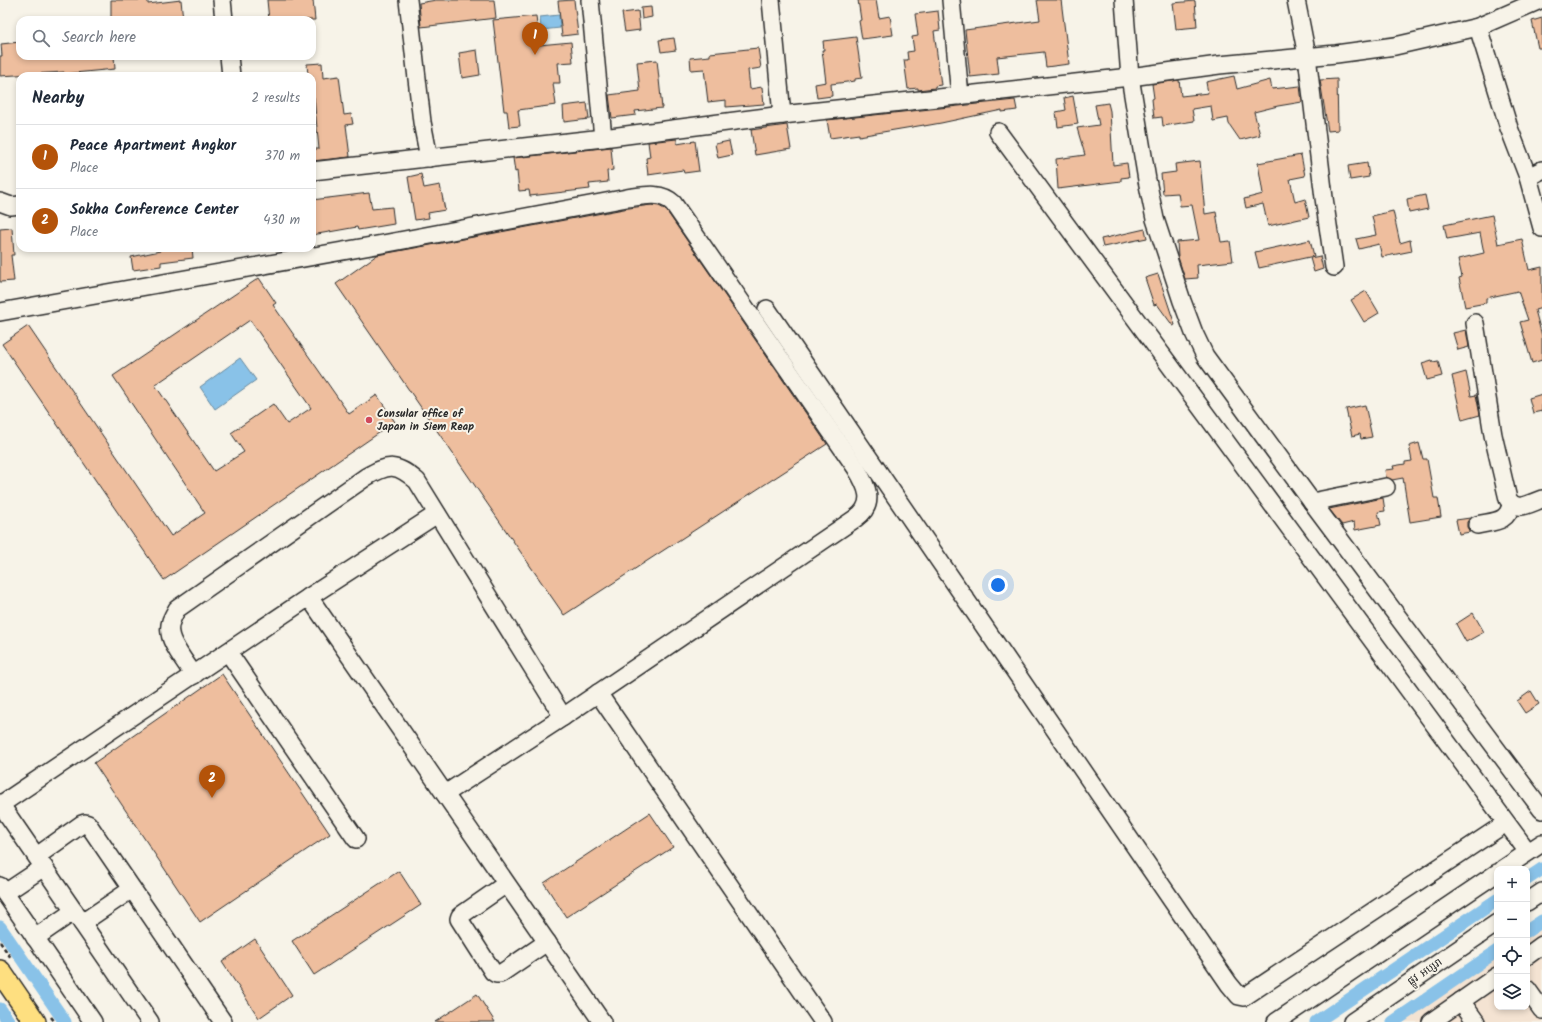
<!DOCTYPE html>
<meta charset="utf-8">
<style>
body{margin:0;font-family:Kalam,"Noto Sans Khmer",sans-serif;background:#f6f6f7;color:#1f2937}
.controls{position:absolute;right:12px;bottom:12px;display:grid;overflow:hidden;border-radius:8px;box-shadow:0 2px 6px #0003}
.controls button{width:36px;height:36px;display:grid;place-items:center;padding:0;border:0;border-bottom:1px solid #e0e1e3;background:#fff;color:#1f2937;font:20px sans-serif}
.you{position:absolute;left:998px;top:585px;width:14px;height:14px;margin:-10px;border:3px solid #fff;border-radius:50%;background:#1a73e8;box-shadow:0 0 0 6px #1a73e833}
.badge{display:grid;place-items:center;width:26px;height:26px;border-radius:50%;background:#b45309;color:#fff;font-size:13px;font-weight:700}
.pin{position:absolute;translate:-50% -33px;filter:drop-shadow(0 1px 2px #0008)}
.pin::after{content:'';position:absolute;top:21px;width:14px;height:12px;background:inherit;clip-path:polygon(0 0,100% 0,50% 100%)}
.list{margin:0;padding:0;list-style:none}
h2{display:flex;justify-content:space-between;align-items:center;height:52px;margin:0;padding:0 16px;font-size:17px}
h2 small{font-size:13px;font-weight:400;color:#747a83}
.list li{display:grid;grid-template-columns:26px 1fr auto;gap:12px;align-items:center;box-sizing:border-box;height:64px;padding:0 16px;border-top:1px solid #e0e1e3}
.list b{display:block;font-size:15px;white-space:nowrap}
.list p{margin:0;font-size:13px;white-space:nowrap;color:#747a83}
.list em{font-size:13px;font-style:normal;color:#747a83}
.icon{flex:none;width:22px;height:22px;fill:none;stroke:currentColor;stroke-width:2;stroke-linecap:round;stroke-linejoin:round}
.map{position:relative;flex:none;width:1542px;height:1022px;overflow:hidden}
.search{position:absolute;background:#fff;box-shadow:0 2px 6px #0003;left:16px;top:16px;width:300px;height:44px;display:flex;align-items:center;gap:10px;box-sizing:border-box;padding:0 14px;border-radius:12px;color:#747a83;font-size:15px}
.panel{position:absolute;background:#fff;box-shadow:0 2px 6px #0003;left:16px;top:72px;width:300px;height:180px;border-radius:12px}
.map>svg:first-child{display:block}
</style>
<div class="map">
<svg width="1542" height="1022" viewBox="0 0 1542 1022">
<rect width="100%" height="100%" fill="#f7f3e8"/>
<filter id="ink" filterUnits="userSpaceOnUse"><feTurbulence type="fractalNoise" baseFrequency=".025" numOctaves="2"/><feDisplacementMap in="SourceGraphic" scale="8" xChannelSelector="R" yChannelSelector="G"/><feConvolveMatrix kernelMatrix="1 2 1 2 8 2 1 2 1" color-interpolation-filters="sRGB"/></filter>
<g filter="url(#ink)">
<path fill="#f4e3d2" d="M1542,925V1022H1399L1497,956V1007H1527V936Z"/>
<g fill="#89c2e8" stroke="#63869c">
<path d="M559,15L560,28L541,30L540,17Z"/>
<path d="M240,358L256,380L215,409L200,387Z"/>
</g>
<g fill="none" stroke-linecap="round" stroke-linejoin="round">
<g stroke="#89c2e8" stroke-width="13">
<path d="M1527,879L1542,869"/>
<path d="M0,927L65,1022"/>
<path d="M1527,931L1542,921"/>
<path d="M0,1009L9,1022"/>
<path d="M1316,1022L1497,900"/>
<path d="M1393,1022L1497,951"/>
</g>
</g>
<g fill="#eebe9e" stroke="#2b2b2b" fill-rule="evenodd">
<path d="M111,0H148V4L181,0L183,20H111Z"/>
<path d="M267,0H313L315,20H269Z"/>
<path d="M436,0H494L496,18L421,27L419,3Z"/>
<path d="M574,0L578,34L562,36L558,1Z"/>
<path d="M858,0H876L879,18L890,16L893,35L862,39L859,21L861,20Z"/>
<path d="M1037,0H1061L1069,64L1046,67L1044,52L997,57L999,74L970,77L965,30L1040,20Z"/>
<path d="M1195,1L1197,27L1176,29L1173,3Z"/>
<path d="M651,7L652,17L642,19L641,8Z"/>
<path d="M638,11L640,30L625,32L622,13Z"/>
<path d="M938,11L940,30L934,31L941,85L935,86V88L918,90V88L908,89L904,60H908L907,52L914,51L912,37L918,36L915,14Z"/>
<path d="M536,16L539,45L571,42L573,62L558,63L560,83H553L556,105L518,110L520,126L509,127L507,111H504L493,20Z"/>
<path d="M1542,18V48H1538L1532,21Z"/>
<path d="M856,37L862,78L855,79V81L831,84L832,96L817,98L815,84L826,82L822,50H824L823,41Z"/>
<path d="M674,38L676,50L661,52L659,40Z"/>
<path d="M20,42V56H114L115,69L64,74V72L0,76V56H2L1,44Z"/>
<path d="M758,48L761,68L748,70L750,89L762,87L764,104L726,107V100L708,102L704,69L691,70L690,58L710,56V53Z"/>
<path d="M477,50L480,75L462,78L459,53Z"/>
<path d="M657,60L662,108L635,111L636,115L612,118L609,95L640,91L637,62Z"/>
<path d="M322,63L323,78L339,76L344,115L351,114L353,124L346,125L350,157L312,161V149H319L314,97H312V76H308L307,64Z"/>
<path d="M1234,76L1237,89L1270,80L1272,89L1300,86L1302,102L1278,106L1254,112L1260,135L1240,140L1229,124L1228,118L1213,121L1211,106L1192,109L1194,121L1163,126L1162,117L1154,118L1152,99L1154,98L1152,84L1179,80L1181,96L1208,93L1206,82Z"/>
<path d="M1337,79L1338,130L1328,131L1320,80Z"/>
<path d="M1073,96L1078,124L1058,127L1056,112L1066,110L1064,98Z"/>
<path d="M1015,100L1017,110L1002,112V110L941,123L924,126V125L859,136V134L830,138L827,120Z"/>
<path d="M587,103L589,119L564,122L563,106Z"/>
<path d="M1108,103L1110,111L1113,165L1127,163L1129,177L1121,178V181L1058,189L1056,159L1085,155L1077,128L1099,125L1095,105Z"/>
<path d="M787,125L791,149L755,155L751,130Z"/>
<path d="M677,139V144L695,141L699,171L684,173L683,170L648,175L646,158L650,157L648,142Z"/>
<path d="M729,141L732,155L718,158L715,144Z"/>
<path d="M611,147L613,170L607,171L608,182L589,184L590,189L530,196L529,190L519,191L517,171L515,172L513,158Z"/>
<path d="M1301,155L1305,176L1290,179L1295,202L1305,199L1309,217L1268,226L1263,204L1246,208L1244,199L1263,194L1258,163Z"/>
<path d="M1200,161L1205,214L1216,212L1221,242L1230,241L1233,261L1197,265L1198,278L1185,279L1178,257L1177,242L1199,240L1192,205L1180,206L1178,193L1163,194L1161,174L1176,172L1175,164Z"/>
<path d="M1367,163L1369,177L1350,180L1348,166Z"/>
<path d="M421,174L424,188L440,185L445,210L428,213L429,218L415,220L408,177Z"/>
<path d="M369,193L372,209L392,207L394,224L358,230L357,227L312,235V200Z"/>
<path d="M1425,195L1428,209L1409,213L1407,199Z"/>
<path d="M651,205L659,206L666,210L827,444L564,615L336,284L377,255L629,208Z"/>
<path d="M1393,211L1400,243L1410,240L1412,251L1382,257L1379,244L1359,249L1356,239L1376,235L1372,216Z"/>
<path d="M1492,215L1498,244L1522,239L1529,270L1542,267V308L1535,310L1542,336V360L1532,363L1520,322L1528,320L1518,291L1486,298V303L1465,307L1459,278L1462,277L1458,259L1484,253L1480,233L1447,239L1444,225Z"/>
<path d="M12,228L14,255H11L14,281L0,282V229Z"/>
<path d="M1145,229L1147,238L1103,247L1101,239Z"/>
<path d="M1310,240L1314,256L1259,268L1255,252Z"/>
<path d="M159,248H192L193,258L161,262V266L133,270L131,257L160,251Z"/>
<path d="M1320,256L1323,269L1314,272L1310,258Z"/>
<path d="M1158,274L1175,325L1173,326L1157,304L1154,305L1145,278Z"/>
<path d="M259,278L276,303L273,305L349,414L377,395L395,422L164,580L2,344L28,326L171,536L205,513L113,376ZM250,320L311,408L287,424L273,404L231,433L244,452L214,471L155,385Z"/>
<path d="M1366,291L1379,313L1364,322L1351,300Z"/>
<path d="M1466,330L1469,347L1458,350L1453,333Z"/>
<path d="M1432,360L1433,362L1438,361L1442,376L1427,380L1422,363Z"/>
<path d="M1466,372L1471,396L1476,395L1480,415L1462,420L1452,376Z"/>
<path d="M1542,394V411L1533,413L1529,398Z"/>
<path d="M1365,405L1372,437L1361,439L1360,434L1352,436L1346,409Z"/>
<path d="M1419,443L1423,459H1427L1434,498H1438L1441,517L1410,522L1403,478L1392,480L1386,477L1385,470L1394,469L1393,466L1405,464V462L1412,461L1409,446Z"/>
<path d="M1383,498L1385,511L1378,512L1381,525L1355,530L1354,522L1342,525L1329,509Z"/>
<path d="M1470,518L1467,522V527L1470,532L1459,534L1456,520Z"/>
<path d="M1473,613L1484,632L1466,642L1456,624Z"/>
<path d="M222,674L330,834L200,922L94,763Z"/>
<path d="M1531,691L1539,704L1525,713L1517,701Z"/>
<path d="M650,813L673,847L566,917L544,883Z"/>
<path d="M399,871L421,905L314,975L292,941Z"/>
<path d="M255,939L292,995L259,1018L222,962Z"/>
<path d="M477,994L495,1022H435Z"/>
</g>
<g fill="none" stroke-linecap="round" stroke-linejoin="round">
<g stroke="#2b2b2b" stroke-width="20">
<g id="minor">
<path d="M222,0L224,20"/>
<path d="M408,0L422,122L429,158"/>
<path d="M590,0L603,138"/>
<path d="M771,0L782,115"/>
<path d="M951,0L960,96"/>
<path d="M1124,0L1130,77L1147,180L1155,219L1182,301L1194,333L1205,356L1312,502L1542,810"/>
<path d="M1296,0L1307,56L1324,198L1334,267"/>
<path d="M1478,27L1509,128L1528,177L1542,228"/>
<path d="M229,56L231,76"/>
<path d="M998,132L1528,852"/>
<path d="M312,171L603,138L782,115L1130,77L1219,65L1336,54L1395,46L1478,27L1540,0"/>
<path d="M1528,177L1542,170"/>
<path d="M0,202L11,206L20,205"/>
<path d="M767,309L1229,984L1239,996L1244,997L1506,823"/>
<path d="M0,312L388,243L627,198C643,196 660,191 673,203L856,468C867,486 876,504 856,518L563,717L445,794"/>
<path d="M1475,323L1493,435L1508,499C1516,513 1530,503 1542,499"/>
<path d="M1312,502L1386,487"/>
<path d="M1477,525C1493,521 1508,523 1511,504"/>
<path d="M309,597L602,1022"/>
<path d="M228,652L356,839"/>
<path d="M194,675C187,665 171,644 170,633C168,624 173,616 177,609L366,477C389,464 396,463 417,481L563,717"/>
<path d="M598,693L823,1022"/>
<path d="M0,805L309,597L437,514"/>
<path d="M1,805L150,1022"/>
<path d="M37,856L82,824L85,823L88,824L223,1022"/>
<path d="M1503,869L1542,843"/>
<path d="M506,884L460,916L459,919L493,972L496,974H500L547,942"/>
<path d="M0,886L93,1022"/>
<path d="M5,893L44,867"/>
<path d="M1527,902L1542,892"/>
<path d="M82,923L132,889"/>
<path d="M35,938L74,911"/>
<path d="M1527,956L1542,945"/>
<path d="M1527,989L1542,1010"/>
<path d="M1461,1001L1476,1022"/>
<path d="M1276,1022L1497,873"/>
<path d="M1352,1022L1497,923"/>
<path d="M1431,1022L1497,976"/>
</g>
</g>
<g stroke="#2b2b2b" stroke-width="24">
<path id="major" d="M0,971L35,1022"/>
</g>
<g stroke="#2b2b2b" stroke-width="2.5" stroke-dasharray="4 3" stroke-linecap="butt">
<path d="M0,942L11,958"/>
<path d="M51,1017L55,1022"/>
</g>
<use href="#minor" stroke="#f7f3e8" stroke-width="17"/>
<use href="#major" stroke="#fedf80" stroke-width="21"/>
</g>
</g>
<circle fill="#d1495b" stroke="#f7f3e8" stroke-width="1.5" cx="369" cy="420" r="4"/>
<g text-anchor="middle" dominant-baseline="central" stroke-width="4" stroke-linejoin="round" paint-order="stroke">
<g font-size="11" font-weight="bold" fill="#2b2b2b" stroke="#f7f3e8" text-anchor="start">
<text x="377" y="414">Consular office of<tspan x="377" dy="13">Japan in Siem Reap</tspan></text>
</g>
<g font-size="11" fill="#2b2b2b" stroke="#f7f3e8">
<text transform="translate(1425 972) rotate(-34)">ផ្លូវ អប្សរា</text>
</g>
</g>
</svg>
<div class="controls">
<button>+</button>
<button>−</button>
<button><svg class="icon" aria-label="locate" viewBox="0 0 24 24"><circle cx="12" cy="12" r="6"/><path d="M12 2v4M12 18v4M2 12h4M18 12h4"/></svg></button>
<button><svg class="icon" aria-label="layers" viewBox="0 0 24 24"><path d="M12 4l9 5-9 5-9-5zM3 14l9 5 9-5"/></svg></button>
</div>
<div class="you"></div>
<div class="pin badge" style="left:535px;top:55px">1</div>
<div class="pin badge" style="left:212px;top:798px">2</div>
<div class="search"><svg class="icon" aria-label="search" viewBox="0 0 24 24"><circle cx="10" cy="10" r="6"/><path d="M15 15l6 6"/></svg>Search here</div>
<section class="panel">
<h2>Nearby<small>2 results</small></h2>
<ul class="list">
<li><span class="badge">1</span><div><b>Peace Apartment Angkor</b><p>Place</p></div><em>370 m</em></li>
<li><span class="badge">2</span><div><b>Sokha Conference Center</b><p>Place</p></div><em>430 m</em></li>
</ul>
</section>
</div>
